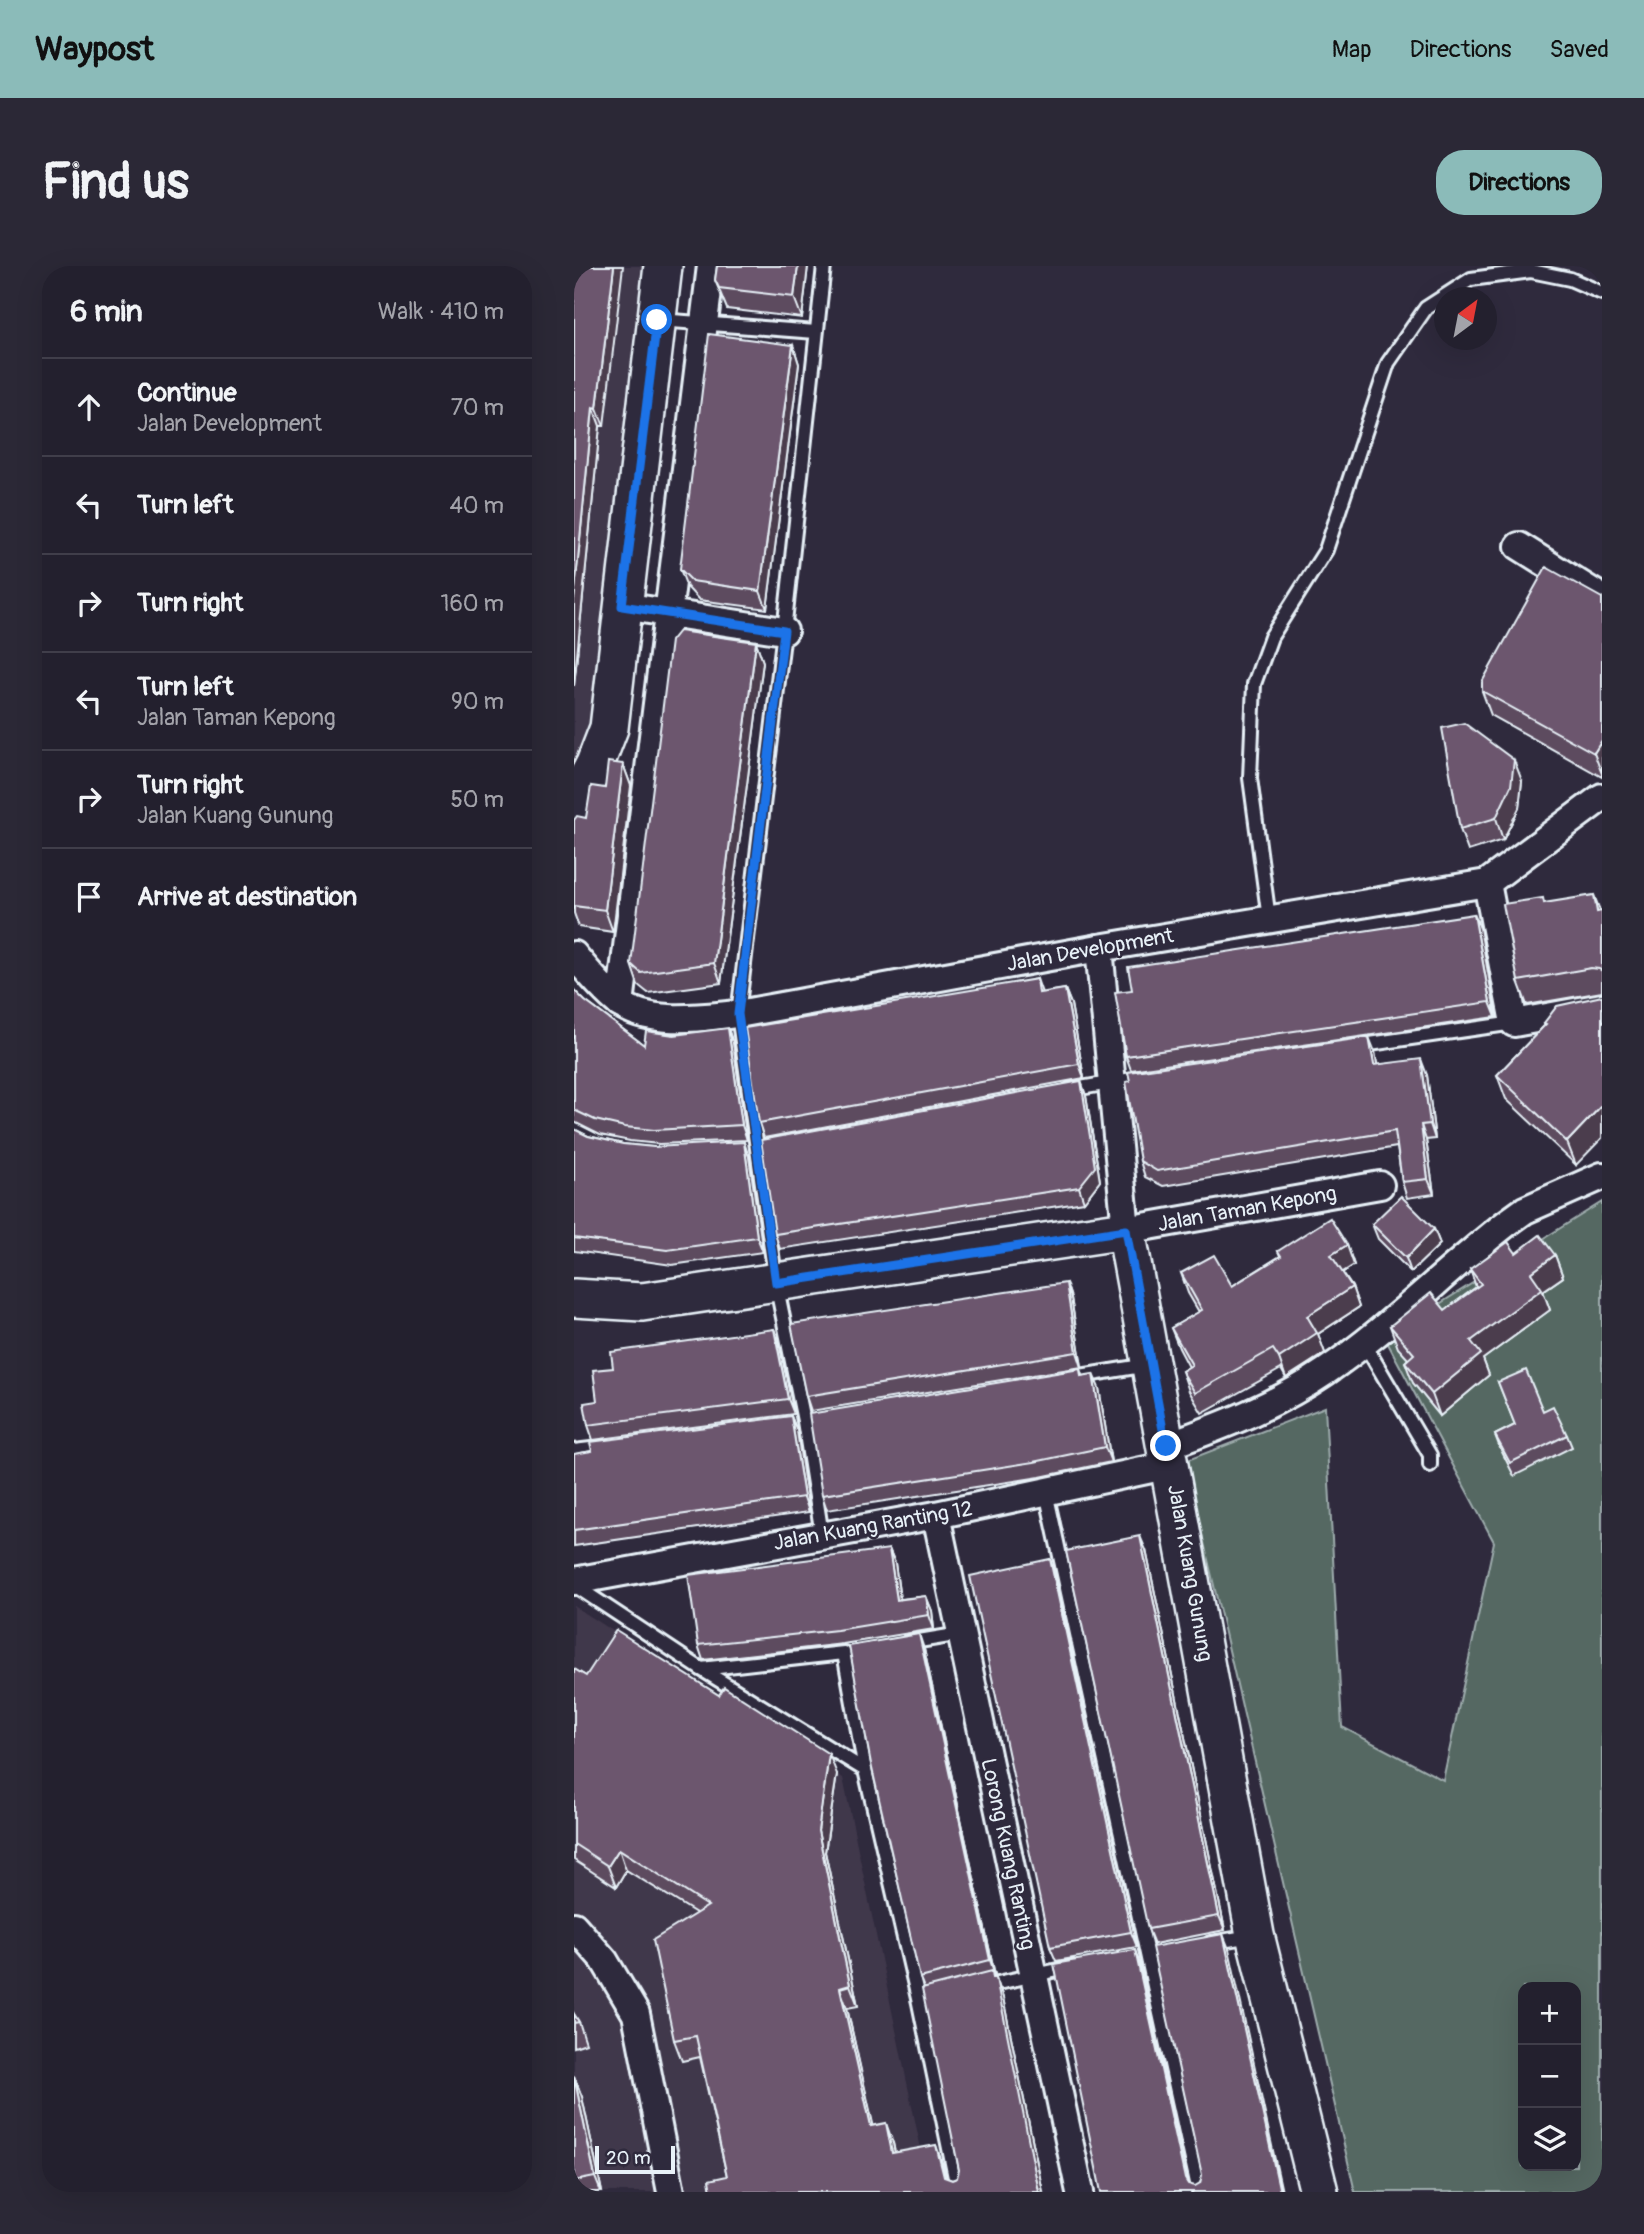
<!DOCTYPE html>
<meta charset="utf-8">
<style>
body{margin:0;font-family:Pangolin,sans-serif;background:#2b2836;color:#f1f3f6}
.controls{position:absolute;right:21px;bottom:21px;display:grid;overflow:hidden;border-radius:14px;box-shadow:0 7px 28px #0002}
.controls button{width:63px;height:63px;display:grid;place-items:center;padding:0;border:0;border-bottom:2px solid #403e4a;background:#23202e;color:#f1f3f6;font:35px sans-serif}
.compass{position:absolute;left:860px;top:21px;width:63px;height:63px;border-radius:50%;background:#23202e;box-shadow:0 7px 28px #0002;rotate:32deg}
.scale{position:absolute;left:21px;bottom:18px;width:80px;box-sizing:border-box;padding-left:7px;border:4px solid #e8f1f8;border-top:0;font-size:19px;line-height:24px;white-space:nowrap;color:#e8f1f8;-webkit-text-stroke:5px #2f2a3d;paint-order:stroke}
.stop{position:absolute;width:21px;height:21px;margin:-16px;border:5px solid #1a73e8;border-radius:50%;background:#fff}
.stop.end{background:#1a73e8;border-color:#fff;box-shadow:0 2px 7px #0008}
.list{margin:0;padding:0;list-style:none}
h2{display:flex;justify-content:space-between;align-items:center;height:91px;margin:0;padding:0 28px;font-size:30px}
h2 small{font-size:23px;font-weight:400;color:#a3a3aa}
.list li{display:grid;grid-template-columns:46px 1fr auto;gap:21px;align-items:center;box-sizing:border-box;height:98px;padding:0 28px;border-top:2px solid #403e4a}
.list b{display:block;font-size:26px;white-space:nowrap}
.list p{margin:0;font-size:23px;white-space:nowrap;color:#a3a3aa}
.list em{font-size:23px;font-style:normal;color:#a3a3aa}
.icon{flex:none;width:38px;height:38px;fill:none;stroke:currentColor;stroke-width:2;stroke-linecap:round;stroke-linejoin:round}
.map{position:relative;flex:none;width:1028px;height:1926px;overflow:hidden;border-radius:28px}
header{display:flex;align-items:center;gap:42px;box-sizing:border-box;height:98px;padding:0 35px;background:#8bbbb9;color:#111}
header strong{font-size:33px}
nav{display:flex;gap:38px;margin-inline-start:auto;font-size:24px}
.intro{display:flex;align-items:center;justify-content:space-between;box-sizing:border-box;height:168px;padding:0 42px}
h1{margin:0;font-size:49px}
.button{padding:18px 32px;border-radius:28px;background:#8bbbb9;color:#111;font-size:24px;font-weight:700}
main{display:flex;gap:42px;padding:0 42px}
aside{flex:1;background:#23202e;border-radius:28px;box-shadow:0 7px 28px #0002}
.map>svg:first-child{display:block}
</style>
<header>
<strong>Waypost</strong>
<nav><a>Map</a><a>Directions</a><a>Saved</a></nav>
</header>
<div class="intro"><h1>Find us</h1><a class="button">Directions</a></div>
<main>
<aside>
<h2>6 min<small>Walk · 410 m</small></h2>
<ul class="list">
<li><svg class="icon" aria-label="ahead" viewBox="0 0 24 24"><path d="M12 20V5M6 11l6-6 6 6"/></svg><div><b>Continue</b><p>Jalan Development</p></div><em>70 m</em></li>
<li><svg class="icon" aria-label="left" viewBox="0 0 24 24"><path d="M17 20v-9H6M10 6l-5 5 5 5"/></svg><div><b>Turn left</b></div><em>40 m</em></li>
<li><svg class="icon" aria-label="right" viewBox="0 0 24 24"><path d="M7 20v-9h11M14 6l5 5-5 5"/></svg><div><b>Turn right</b></div><em>160 m</em></li>
<li><svg class="icon" aria-label="left" viewBox="0 0 24 24"><path d="M17 20v-9H6M10 6l-5 5 5 5"/></svg><div><b>Turn left</b><p>Jalan Taman Kepong</p></div><em>90 m</em></li>
<li><svg class="icon" aria-label="right" viewBox="0 0 24 24"><path d="M7 20v-9h11M14 6l5 5-5 5"/></svg><div><b>Turn right</b><p>Jalan Kuang Gunung</p></div><em>50 m</em></li>
<li><svg class="icon" aria-label="arrive" viewBox="0 0 24 24"><path d="M6 21V4h12l-3 4 3 4H6"/></svg><div><b>Arrive at destination</b></div></li>
</ul>
</aside>
<div class="map">
<svg width="1028" height="1926" viewBox="0 0 1028 1926">
<rect width="100%" height="100%" fill="#2f2a3d"/>
<filter id="ink" filterUnits="userSpaceOnUse"><feTurbulence type="fractalNoise" baseFrequency=".0143" numOctaves="2"/><feDisplacementMap in="SourceGraphic" scale="14" xChannelSelector="R" yChannelSelector="G"/><feConvolveMatrix kernelMatrix="1 2 1 2 8 2 1 2 1" color-interpolation-filters="sRGB"/></filter>
<g filter="url(#ink)">
<g fill="#41384c">
<path d="M0,0H72L21,455L0,507Z"/>
<path d="M0,1340L269,1512L356,1926H0Z"/>
</g>
<path fill="#546862" stroke="#9eacad" stroke-width="2" fill-rule="evenodd" d="M1028,936V1926H781L611,1195L751,1141L768,1461L869,1514L920,1276L811,1072ZM949,1721H1002V1900H949Z"/>
<g fill="none" stroke-linecap="round" stroke-linejoin="round">
<g stroke="#e8f1f8" stroke-width="18">
<g id="lane">
<path d="M85,54L242,66"/>
<path d="M695,653L676,512L680,418L697,371L752,284L814,97L852,42L897,13L957,5L996,13L1028,27"/>
<path d="M782,780L940,757"/>
<path d="M495,824L570,811"/>
<path d="M790,1077L856,1189V1199"/>
<path d="M506,1110L574,1099"/>
<path d="M0,1185L34,1181"/>
<path d="M472,1226L625,1926"/>
<path d="M248,1269L230,1155L202,1017L164,748L210,365L250,0"/>
<path d="M0,1319L127,1403L270,1387L291,1504L345,1737L384,1926"/>
<path d="M333,1377L387,1368"/>
<path d="M127,1403L291,1504"/>
<path d="M636,1677L677,1670"/>
<path d="M410,1720L498,1701"/>
</g>
</g>
<g stroke="#e8f1f8" stroke-width="32">
<g id="street">
<path d="M945,280L1028,332"/>
<path d="M49,340L210,365"/>
<path d="M913,617L940,757L1028,741"/>
<path d="M525,682L552,964L806,919"/>
<path d="M0,689C13,705 29,724 45,737C77,760 128,751 164,748L525,682L913,617L1028,531"/>
<path d="M46,738L137,0"/>
<path d="M592,1180C648,1160 701,1140 751,1106C816,1062 871,1005 933,957L951,944L1028,910"/>
<path d="M362,1249L506,1926"/>
<path d="M0,1315L362,1249L596,1199"/>
<path d="M0,1660L30,1694L62,1748L97,1926"/>
</g>
</g>
<g stroke="#e8f1f8" stroke-width="42">
<g id="secondary">
<path d="M0,538L21,498L35,462L89,0"/>
<path d="M0,1032L68,1036L552,964L681,1669L745,1926"/>
</g>
</g>
<use href="#lane" stroke="#2f2a3d" stroke-width="12"/>
<use href="#street" stroke="#2f2a3d" stroke-width="26"/>
<use href="#secondary" stroke="#2f2a3d" stroke-width="37"/>
</g>
<g fill="#5d4b5f" stroke="#e8f1f8" stroke-width="2">
<path d="M0,0L30,160H26L0,420Z"/>
<path d="M143,0H234L228,52L153,43L141,14Z"/>
<path d="M219,79L225,98L193,343L125,334L113,321L106,303Z"/>
<path d="M1028,332V511L917,449L908,425Z"/>
<path d="M182,376L189,396L147,717L74,727L64,719L57,698Z"/>
<path d="M49,498L57,520L39,666L5,661L0,647V554L12,552L31,522Z"/>
<path d="M948,515L945,542L929,574L894,585L886,563Z"/>
<path d="M971,637L1028,645V726L953,739L944,715Z"/>
<path d="M906,662L922,751L557,804L552,790Z"/>
<path d="M463,713L468,727L491,723L497,738L510,812L190,872L185,857Z"/>
<path d="M0,724L11,735L70,779L159,777L173,874L85,878L56,875L26,869L0,856Z"/>
<path d="M1028,730L1002,899L932,833L923,809L971,759L970,757Z"/>
<path d="M801,786L803,799L853,809L861,873L852,874L860,928L833,932L828,916L823,881L589,920L571,911L566,895Z"/>
<path d="M507,815L512,830L526,915L510,936L206,983L201,968Z"/>
<path d="M0,863L14,870L49,878L175,891L189,986L98,999L0,985Z"/>
<path d="M798,958L860,963L866,978L837,1006L804,973Z"/>
<path d="M773,979L780,999L768,1007L778,1021L785,1041L744,1068L751,1087L712,1112L707,1103L628,1147L615,1125L608,1105L615,1101L605,1082L597,1062L625,1046L614,1027L607,1007L658,1020L706,990L704,985Z"/>
<path d="M942,987L981,989L989,1011L969,1025L976,1044L909,1093L915,1109L866,1150L839,1117L831,1096L834,1093L824,1082L816,1060L871,1044L902,1021L896,1003Z"/>
<path d="M492,1017L497,1032L508,1101L237,1145L232,1130Z"/>
<path d="M200,1063L205,1077L220,1148L19,1174L14,1159L39,1102Z"/>
<path d="M506,1103L508,1109L525,1122L537,1196L466,1211L253,1244L248,1229Z"/>
<path d="M924,1116L969,1145L993,1169L998,1181L940,1210L926,1182L921,1169L941,1159Z"/>
<path d="M217,1150L223,1165L235,1246L0,1280V1188Z"/>
<path d="M315,1283L321,1297L326,1333L352,1330L358,1345L360,1363L269,1378L129,1394L124,1379Z"/>
<path d="M572,1284L651,1664L580,1678L574,1663Z"/>
<path d="M476,1293L481,1308L563,1681L482,1695L476,1681Z"/>
<path d="M350,1383L421,1709H419L420,1712H422L429,1732L469,1926L153,1910L126,1791L108,1795L100,1774L122,1647L52,1604L42,1621L0,1594V1403L12,1410L263,1508L251,1586L284,1740L273,1742L299,1860L319,1877L321,1887L369,1899L373,1912L378,1914L383,1912L385,1904L350,1722L346,1712Z"/>
<path d="M0,1748L5,1756L12,1777L0,1781Z"/>
<path d="M0,1810L8,1831L28,1926H0Z"/>
</g>
<g fill="#4c3d4d" stroke="#e8f1f8" stroke-width="2">
<path d="M40,0H49L30,160L23,142Z"/>
<path d="M224,0H234L228,52L220,31Z"/>
<path d="M219,79L225,98L193,343L186,325Z"/>
<path d="M19,141L26,160L0,420V334Z"/>
<path d="M182,376L189,396L147,717L140,697Z"/>
<path d="M1028,474V508L1020,487Z"/>
<path d="M940,494L948,515L945,542L929,574L922,552Z"/>
<path d="M49,498L57,520L39,666L31,644Z"/>
<path d="M1020,629L1028,650L1023,646Z"/>
<path d="M900,648L906,662L922,751L916,736Z"/>
<path d="M491,723L497,738L510,812L505,798Z"/>
<path d="M154,762L159,777L173,874L168,859Z"/>
<path d="M795,771L801,786L806,815L800,799Z"/>
<path d="M847,793L853,809L861,873L856,858Z"/>
<path d="M507,815L512,830L526,915L510,936L505,921Z"/>
<path d="M1028,839V872L1002,899L993,876Z"/>
<path d="M847,859L852,874L860,928L854,913Z"/>
<path d="M170,876L175,891L189,986L183,971Z"/>
<path d="M860,963L866,978L837,1006L832,992Z"/>
<path d="M773,979L780,999L764,1009L757,989Z"/>
<path d="M981,989L989,1011L969,1025L976,1044L909,1093L915,1109L866,1150L858,1128L897,1075L957,1007Z"/>
<path d="M492,1017L497,1032L508,1101L503,1086Z"/>
<path d="M778,1021L785,1041L744,1068L751,1087L712,1112L705,1092L733,1050Z"/>
<path d="M200,1063L205,1077L220,1148L214,1133Z"/>
<path d="M519,1108L525,1122L537,1196L531,1181Z"/>
<path d="M217,1150L223,1165L235,1246L230,1231Z"/>
<path d="M566,1270L572,1284L651,1664L645,1650Z"/>
<path d="M315,1283L321,1297L328,1349L323,1334Z"/>
<path d="M476,1293L481,1308L563,1681L557,1666Z"/>
<path d="M352,1330L358,1345L360,1363L355,1349Z"/>
<path d="M345,1368L350,1383L421,1709L416,1694Z"/>
<path d="M255,1488L263,1508L251,1586L284,1740L276,1719L244,1565Z"/>
<path d="M45,1583L52,1604L42,1621L34,1600Z"/>
<path d="M649,1668L655,1683L708,1926H706Z"/>
<path d="M561,1684L566,1698L616,1926L611,1913Z"/>
<path d="M418,1705L424,1724L422,1712L429,1732L469,1926H465Z"/>
<path d="M266,1722L273,1742L304,1880L297,1860Z"/>
<path d="M0,1810L8,1831L28,1926H27L21,1911Z"/>
<path d="M312,1857L319,1877L325,1908L318,1887Z"/>
<path d="M362,1879L369,1899L376,1926L370,1911Z"/>
</g>
<g fill="#6c576e" stroke="#e8f1f8" stroke-width="2">
<path d="M0,0H40L23,142L19,141L0,334Z"/>
<path d="M143,0H224L220,31L145,22L141,14Z"/>
<path d="M135,68L219,79L186,325L118,315L106,303Z"/>
<path d="M972,301L1028,332V474L1020,487L908,425V416Z"/>
<path d="M105,365L182,376L140,697L67,707L57,698L97,375Z"/>
<path d="M890,457L940,494L937,520L922,552L886,563L868,462Z"/>
<path d="M34,496L49,498L31,644L0,640V554L3,550L12,552L17,520L31,522Z"/>
<path d="M1020,629L1023,646L1028,645V705L1025,703L1017,702L944,715L929,638L969,632L970,637Z"/>
<path d="M900,648L916,736L552,790L541,726L558,724L554,701Z"/>
<path d="M463,713L465,727L491,723L505,798L185,857L171,762Z"/>
<path d="M0,724L11,735L70,779L72,765L100,769L154,762L168,859L80,864L51,861L21,854L0,844Z"/>
<path d="M1028,730V839L993,876L923,809L972,758L970,757L983,740Z"/>
<path d="M795,771L800,799L847,793L856,858L847,859L854,913L828,916L821,865L583,905L566,895L552,816L556,815L554,806Z"/>
<path d="M507,815L521,901L505,921L201,968L187,874Z"/>
<path d="M0,863L14,870L49,878L80,881L170,876L183,971L93,984L0,972Z"/>
<path d="M827,930L860,963L832,992L798,958Z"/>
<path d="M756,952L773,979L757,989L778,1021L733,1050L743,1067L705,1092L699,1083L621,1127L608,1105L618,1099L597,1062L628,1044L607,1007L640,989L658,1020L707,990L704,985Z"/>
<path d="M966,969L981,989L957,1007L968,1023L897,1075L907,1088L858,1128L831,1096L840,1088L816,1060L857,1027L871,1044L907,1018L896,1003L934,976L942,987Z"/>
<path d="M492,1017L503,1086L232,1130L217,1058Z"/>
<path d="M200,1063L214,1133L14,1159L10,1137L23,1135L19,1104L39,1102L37,1086Z"/>
<path d="M506,1103L507,1110L519,1108L531,1181L460,1196L248,1229L235,1148Z"/>
<path d="M952,1104L969,1145L979,1140L993,1169L936,1197L921,1169L941,1159L924,1116Z"/>
<path d="M217,1150L230,1231L0,1264V1188L18,1185L16,1176Z"/>
<path d="M566,1270L645,1650L574,1663L492,1285Z"/>
<path d="M315,1283L323,1334L352,1330L355,1349L263,1364L124,1379L114,1309Z"/>
<path d="M476,1293L557,1666L476,1681L396,1310Z"/>
<path d="M42,1364L145,1429L150,1421L255,1488L244,1565L276,1719L266,1722L297,1860L312,1857L318,1887L362,1879L370,1911L378,1914L383,1912L385,1904L348,1723L418,1705L419,1712H422L465,1926H137L135,1914L153,1910L122,1770L100,1774L79,1674L134,1640L45,1583L34,1600L0,1578V1403L12,1410Z"/>
<path d="M345,1368L416,1694L346,1712L297,1498L275,1380Z"/>
<path d="M649,1668L706,1926H527L480,1698L561,1684L611,1913L614,1918L621,1920L626,1917L628,1909L578,1681Z"/>
<path d="M0,1748L5,1756L0,1757Z"/>
<path d="M0,1810L21,1911L0,1915Z"/>
</g>
</g>
<g fill="none" stroke-linecap="round" stroke-linejoin="round" filter="url(#ink)">
<path stroke="#1a73e8" stroke-width="9" d="M83,54L48,340L210,365L164,748L202,1017L552,964L592,1180"/>
</g>
<g text-anchor="middle" dominant-baseline="central" stroke-width="5" stroke-linejoin="round" paint-order="stroke">
<g font-size="21" fill="#e8f1f8" stroke="#2f2a3d">
<text transform="translate(516 684) rotate(-10)">Jalan Development</text>
<text transform="translate(673 943) rotate(-10)">Jalan Taman Kepong</text>
<text transform="translate(299 1260) rotate(-10)">Jalan Kuang Ranting 12</text>
<text transform="translate(616 1307) rotate(80)">Jalan Kuang Gunung</text>
<text transform="translate(434 1588) rotate(78)">Lorong Kuang Ranting</text>
</g>
</g>
</svg>
<div class="controls">
<button>+</button>
<button>−</button>
<button><svg class="icon" aria-label="layers" viewBox="0 0 24 24"><path d="M12 4l9 5-9 5-9-5zM3 14l9 5 9-5"/></svg></button>
</div>
<svg class="compass" viewBox="-18 -18 36 36"><path d="M0-13l5 13h-10z" fill="#e53935"/><path d="M0 13l5-13h-10z" fill="#a3a3aa"/></svg>
<div class="scale">20 m</div>
<div class="stop" style="left:83px;top:54px"></div>
<div class="stop end" style="left:592px;top:1180px"></div>
</div>
</main>
